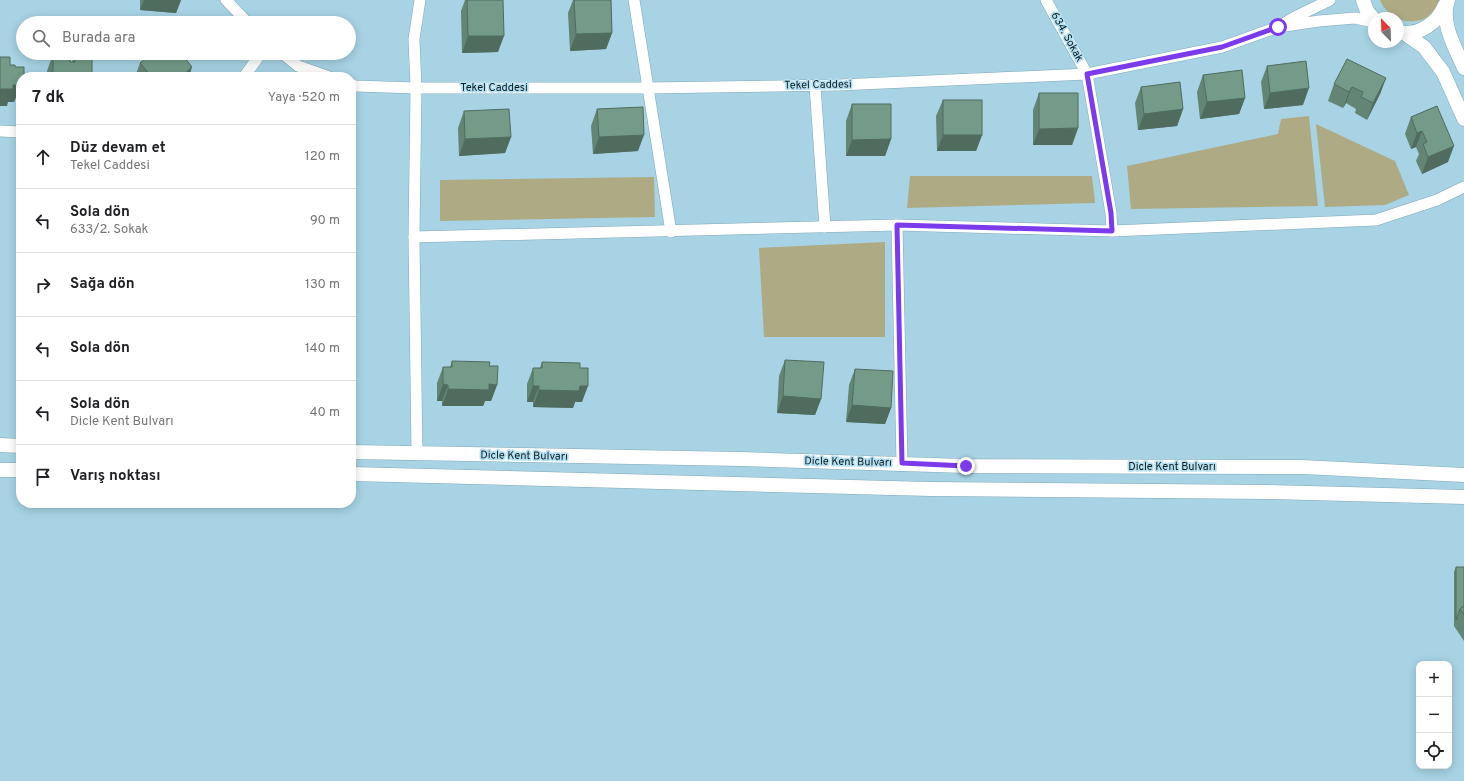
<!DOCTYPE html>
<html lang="tr">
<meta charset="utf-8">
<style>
body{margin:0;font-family:Overpass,sans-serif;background:#f6f6f6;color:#202124}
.controls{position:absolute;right:12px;bottom:12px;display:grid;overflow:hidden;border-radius:8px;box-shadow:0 2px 10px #0003}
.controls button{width:36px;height:36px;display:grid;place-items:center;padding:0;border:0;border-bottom:1px solid #e0e0e0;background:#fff;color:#202124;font:20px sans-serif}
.compass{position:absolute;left:1368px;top:12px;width:36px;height:36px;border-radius:50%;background:#fff;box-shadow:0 2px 10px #0003;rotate:337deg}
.stop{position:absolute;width:12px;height:12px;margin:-9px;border:3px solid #7c3aed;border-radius:50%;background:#fff}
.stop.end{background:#7c3aed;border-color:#fff;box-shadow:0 1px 4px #0008}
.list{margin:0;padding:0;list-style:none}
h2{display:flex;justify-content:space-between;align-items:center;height:52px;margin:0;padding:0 16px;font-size:17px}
h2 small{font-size:13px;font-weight:400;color:#757577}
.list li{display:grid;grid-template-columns:26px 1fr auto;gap:12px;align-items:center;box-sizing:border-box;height:64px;padding:0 16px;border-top:1px solid #e0e0e0}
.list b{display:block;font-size:15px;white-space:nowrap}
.list p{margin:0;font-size:13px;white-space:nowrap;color:#757577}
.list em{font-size:13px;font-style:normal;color:#757577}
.icon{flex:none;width:22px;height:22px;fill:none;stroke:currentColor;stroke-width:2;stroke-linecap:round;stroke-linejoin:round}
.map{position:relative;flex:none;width:1464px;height:781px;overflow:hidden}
.search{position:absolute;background:#fff;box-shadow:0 2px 10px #0003;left:16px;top:16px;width:340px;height:44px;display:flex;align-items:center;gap:10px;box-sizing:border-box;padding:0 14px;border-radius:22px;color:#757577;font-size:15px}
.panel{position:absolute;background:#fff;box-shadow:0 2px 10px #0003;left:16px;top:72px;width:340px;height:436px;border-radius:16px}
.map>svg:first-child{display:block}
</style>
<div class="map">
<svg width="1464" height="781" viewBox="0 0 1464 781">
<rect width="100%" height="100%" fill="#a7d3e4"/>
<g fill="#aeab84">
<path d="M1380,0H1441C1438,4 1437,8 1434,11C1418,30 1388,21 1380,0Z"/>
<path d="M1309,116L1318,206L1131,209L1127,166L1278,134L1281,119Z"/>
<path d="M1316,124L1395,161L1409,195L1385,205L1325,207Z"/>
<path d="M910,176H1092L1095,203L907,208Z"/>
<path d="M654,177L655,217L440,221V180Z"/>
<path d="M885,242V337H764L759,248Z"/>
</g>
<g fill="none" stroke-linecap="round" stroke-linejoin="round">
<g stroke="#7ea9b9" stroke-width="12">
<g id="minor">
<path d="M226,0L248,23"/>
<path d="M634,0L671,232"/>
<path d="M1046,0L1087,74L1111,213L1112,231"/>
<path d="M1330,0L1295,17L1278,27L1319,21L1355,18L1374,22"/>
<path d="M282,53L298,66L329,77"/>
<path d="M244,77L261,53"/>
<path d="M351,84L355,86L416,88H647L839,85L1087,74L1222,47L1278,27"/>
<path d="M815,86L825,227"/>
<path d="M0,131L21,132"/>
<path d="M897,225L902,463"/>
<path d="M414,237L897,225L1112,231L1376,220L1437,200L1464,187"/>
<path d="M417,454L414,237L416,88L414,39L420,0"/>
</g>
</g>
<g stroke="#7ea9b9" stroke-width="15">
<g id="major">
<path d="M1363,0L1367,11L1374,19"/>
<path d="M1448,0C1440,23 1455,47 1464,68"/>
<path d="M1400,32C1420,36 1438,22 1445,5"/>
<path d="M1404,33L1424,47L1443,72L1464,119"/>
<path d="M0,445L21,446"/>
<path d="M351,452L741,459L966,466L1302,467L1464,475"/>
<path d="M0,470H21"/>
<path d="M351,474L931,489L1267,492L1464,497"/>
</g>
</g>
<use href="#minor" stroke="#fff" stroke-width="11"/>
<use href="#major" stroke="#fff" stroke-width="14"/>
</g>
<g fill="#638575">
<path d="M140,0H181L176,13L140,10Z"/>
<path d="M465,0H503L498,52L462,53L461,11Z"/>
<path d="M573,0H611L612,33L606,49L570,51L568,13Z"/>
<path d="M155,53H181L189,77H135L140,63L154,55Z"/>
<path d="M53,54L70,62H72L75,54L92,77H47V71Z"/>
<path d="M1267,66L1303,105L1264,109L1261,82Z"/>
<path d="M1203,75L1245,98L1239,114L1200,119L1197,92Z"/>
<path d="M1386,78L1380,94L1367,120L1355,113L1356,109L1346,103L1343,108L1328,101L1334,84Z"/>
<path d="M1141,87L1183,109L1177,126L1138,130L1135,103Z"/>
<path d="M1039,93L1078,128L1072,145H1033V110Z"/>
<path d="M943,100L982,135L976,151H937L936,116Z"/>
<path d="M852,104L891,139L885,156H846V121Z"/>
<path d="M1437,106L1448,162L1422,174L1416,161L1419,154L1416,147L1411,149L1405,134L1411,117Z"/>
<path d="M597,109L638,151L593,154L591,126Z"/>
<path d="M464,111L511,137L505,153L459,156L458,128Z"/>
<path d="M785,360L821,399L815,415L777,413L779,376Z"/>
<path d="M452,361L489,366L497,385L491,401H485L483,406H442V401H437V383L443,367H450Z"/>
<path d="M542,362L580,368L582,402H575L573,408L533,407V402H527V384L533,368H540Z"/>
<path d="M855,369L891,408L885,424L846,422L849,385Z"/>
<path d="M1456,567H1464V641L1454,626V572Z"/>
</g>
<g fill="#506c5f">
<path d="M144,0H181L176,13L140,10Z"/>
<path d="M612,33L606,49L570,51L576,34Z"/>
<path d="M468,36H504L498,52L462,53Z"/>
<path d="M192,67L189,77H181Z"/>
<path d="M21,78V87L18,95H17L14,102H8L7,106H0V89L13,85Z"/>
<path d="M1386,78L1380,94L1367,120L1373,103Z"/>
<path d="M1352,87L1346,103L1343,108L1349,92Z"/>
<path d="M1309,88L1303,105L1264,109L1270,93Z"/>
<path d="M1245,98L1239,114L1200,119L1207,102Z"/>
<path d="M1183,109L1177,126L1138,130L1144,114Z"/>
<path d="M1078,128L1072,145H1033L1039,129Z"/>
<path d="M1422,131L1416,147L1411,149L1417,133Z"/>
<path d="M644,135L638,151L593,154L599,137Z"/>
<path d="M943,135H982L976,151H937Z"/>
<path d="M511,137L505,153L459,156L465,139Z"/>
<path d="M891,139L885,156H846L852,140Z"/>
<path d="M1454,146L1448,162L1422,174L1428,157Z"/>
<path d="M443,384L448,385L442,401H437Z"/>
<path d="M489,384L497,385L491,401H485L483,406H442L448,389Z"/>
<path d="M533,386H539L533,402H527Z"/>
<path d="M580,386H588L582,402H575L573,408L533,407L539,390Z"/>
<path d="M783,396L821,399L815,415L777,413Z"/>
<path d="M852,405L891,408L885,424L846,422Z"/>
</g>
<g fill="#739b88" stroke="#506c5f">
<path d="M467,0H503L504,36H468Z"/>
<path d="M574,0H611L612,33L576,34Z"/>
<path d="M152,53L157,59L161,56L159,53H181L192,67L181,77H152L140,63Z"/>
<path d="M53,54H71L70,62H75V54H92V77H53Z"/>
<path d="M0,57H10V65H15V67H24V77H21V82L18,83L20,85H13V89H0Z"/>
<path d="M1347,59L1386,78L1373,103L1361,97L1363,92L1352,87L1349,92L1334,84Z"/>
<path d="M1306,61L1309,88L1270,93L1267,66Z"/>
<path d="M1242,70L1245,98L1207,102L1203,75Z"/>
<path d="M1180,82L1183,109L1144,114L1141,87Z"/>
<path d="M1039,93H1078V128L1039,129Z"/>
<rect x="943" y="100" width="39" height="35"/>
<path d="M852,104H891V139L852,140Z"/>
<path d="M1437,106L1454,146L1428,157L1423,144L1427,142L1422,131L1417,133L1411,117Z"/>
<path d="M643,107L644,135L599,137L597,109Z"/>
<path d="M509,109L511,137L465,139L464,111Z"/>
<path d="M785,360L824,362L821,399L783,396Z"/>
<path d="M452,361L490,362L489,366H498L497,385L489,384V390L448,389V385L443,384V367H452Z"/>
<path d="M542,362L580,363V368H588V386H580L579,391L539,390V386H533V368H542Z"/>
<path d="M855,369L893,371L891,408L852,405Z"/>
<path d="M1456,567H1464V606L1460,609L1456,620Z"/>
<path d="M1464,606V615L1460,609Z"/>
</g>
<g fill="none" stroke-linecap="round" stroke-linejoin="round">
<path stroke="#7c3aed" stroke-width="5" d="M966,466L902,463L897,225L1112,231L1111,213L1087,74L1222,47L1278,27"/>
</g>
<g text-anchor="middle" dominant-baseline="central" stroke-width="3.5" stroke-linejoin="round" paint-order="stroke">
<g font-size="11" fill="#0a1b21" stroke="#b4e0f2">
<text transform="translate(1067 37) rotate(61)">634. Sokak</text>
<text transform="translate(818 85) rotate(-1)">Tekel Caddesi</text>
<text x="494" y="88">Tekel Caddesi</text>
<text transform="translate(524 456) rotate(1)">Dicle Kent Bulvarı</text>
<text transform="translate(848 462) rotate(1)">Dicle Kent Bulvarı</text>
<text x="1172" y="467">Dicle Kent Bulvarı</text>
</g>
</g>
</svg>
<div class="controls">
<button>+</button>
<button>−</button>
<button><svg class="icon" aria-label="locate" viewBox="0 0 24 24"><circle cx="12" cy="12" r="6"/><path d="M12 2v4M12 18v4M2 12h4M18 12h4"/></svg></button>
</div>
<svg class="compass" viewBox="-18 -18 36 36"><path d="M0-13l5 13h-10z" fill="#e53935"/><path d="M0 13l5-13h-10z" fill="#757577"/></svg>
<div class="stop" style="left:1278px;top:27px"></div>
<div class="stop end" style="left:966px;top:466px"></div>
<div class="search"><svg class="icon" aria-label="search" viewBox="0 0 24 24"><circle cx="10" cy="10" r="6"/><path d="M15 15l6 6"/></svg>Burada ara</div>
<section class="panel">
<h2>7 dk<small>Yaya · 520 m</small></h2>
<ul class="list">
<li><svg class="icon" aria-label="ahead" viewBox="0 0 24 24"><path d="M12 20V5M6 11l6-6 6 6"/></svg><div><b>Düz devam et</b><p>Tekel Caddesi</p></div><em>120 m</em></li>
<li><svg class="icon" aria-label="left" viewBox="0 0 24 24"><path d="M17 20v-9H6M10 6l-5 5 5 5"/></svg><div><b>Sola dön</b><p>633/2. Sokak</p></div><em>90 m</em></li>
<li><svg class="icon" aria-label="right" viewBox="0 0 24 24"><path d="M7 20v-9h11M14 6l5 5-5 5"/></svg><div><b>Sağa dön</b></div><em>130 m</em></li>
<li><svg class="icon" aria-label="left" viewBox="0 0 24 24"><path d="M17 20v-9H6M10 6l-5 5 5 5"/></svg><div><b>Sola dön</b></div><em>140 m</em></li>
<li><svg class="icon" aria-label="left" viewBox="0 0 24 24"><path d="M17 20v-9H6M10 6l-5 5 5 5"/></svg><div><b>Sola dön</b><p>Dicle Kent Bulvarı</p></div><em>40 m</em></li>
<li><svg class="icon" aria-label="arrive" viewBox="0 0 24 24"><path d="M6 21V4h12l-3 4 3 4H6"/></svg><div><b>Varış noktası</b></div></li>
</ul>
</section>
</div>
